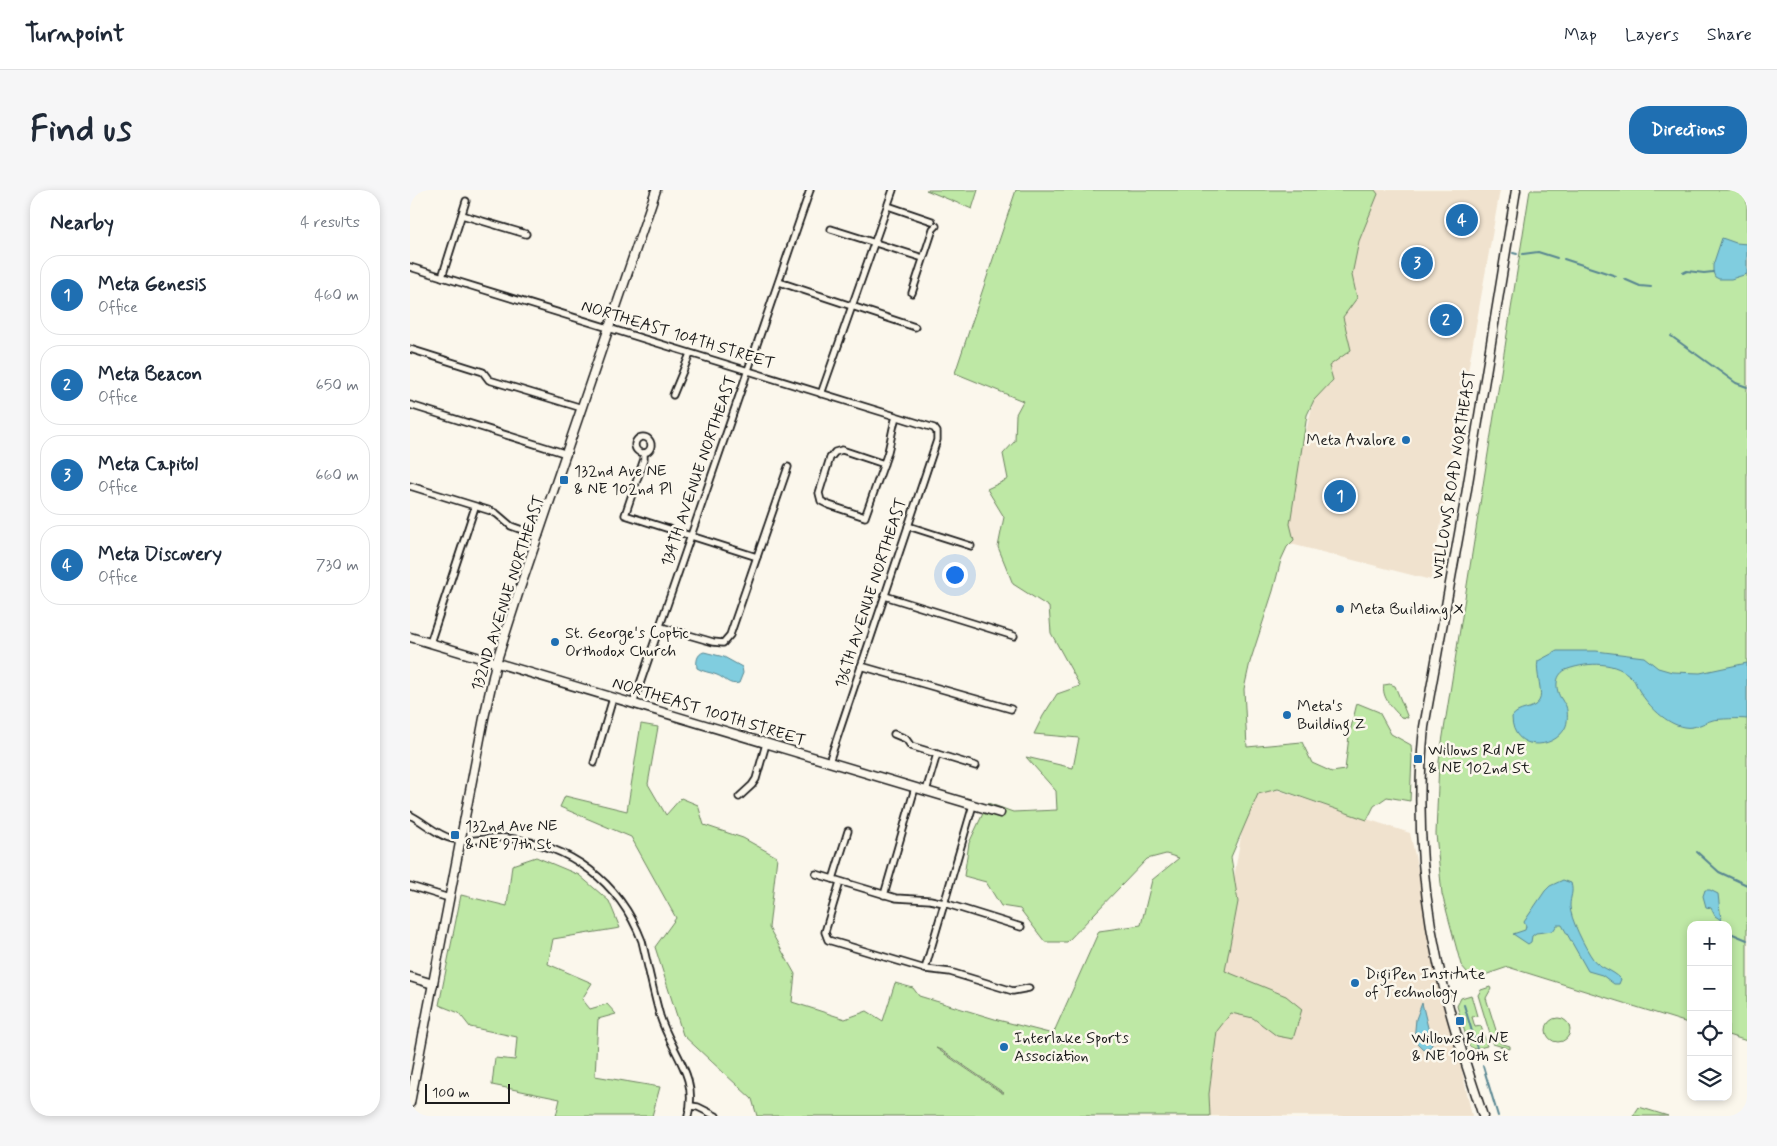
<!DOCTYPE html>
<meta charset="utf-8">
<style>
body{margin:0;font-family:Mynerve,sans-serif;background:#f6f6f7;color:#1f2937}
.controls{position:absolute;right:15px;bottom:15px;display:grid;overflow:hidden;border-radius:10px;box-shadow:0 2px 8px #0003}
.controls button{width:45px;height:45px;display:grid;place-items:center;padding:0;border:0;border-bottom:1px solid #e0e1e3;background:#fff;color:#1f2937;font:25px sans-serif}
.scale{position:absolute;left:15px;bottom:12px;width:85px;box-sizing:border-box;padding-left:5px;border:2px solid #1c1c1c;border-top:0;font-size:14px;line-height:18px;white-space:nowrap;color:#1c1c1c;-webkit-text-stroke:4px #fbf7ec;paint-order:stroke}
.you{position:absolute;left:544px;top:384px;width:18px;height:18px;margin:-12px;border:4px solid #fff;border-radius:50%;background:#1a73e8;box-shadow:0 0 0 8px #1a73e833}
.badge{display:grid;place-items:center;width:32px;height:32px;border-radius:50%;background:#1f6fb2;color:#fff;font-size:16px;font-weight:700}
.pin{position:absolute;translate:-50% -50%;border:2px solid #fff;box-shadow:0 1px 5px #0006}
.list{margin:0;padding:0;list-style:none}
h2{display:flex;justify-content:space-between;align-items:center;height:65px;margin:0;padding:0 20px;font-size:21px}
h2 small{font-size:16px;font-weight:400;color:#747a83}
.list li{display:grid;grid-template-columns:32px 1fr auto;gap:15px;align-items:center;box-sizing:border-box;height:80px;margin:0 10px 10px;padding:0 10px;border:1px solid #e0e1e3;border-radius:20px}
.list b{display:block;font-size:19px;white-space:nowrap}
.list p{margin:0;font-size:16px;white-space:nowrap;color:#747a83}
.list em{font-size:16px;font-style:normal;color:#747a83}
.icon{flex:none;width:28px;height:28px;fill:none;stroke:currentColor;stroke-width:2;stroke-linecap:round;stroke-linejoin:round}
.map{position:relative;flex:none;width:1337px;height:926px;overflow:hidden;border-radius:20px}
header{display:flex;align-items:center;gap:30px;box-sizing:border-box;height:70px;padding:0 25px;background:#fff;border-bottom:1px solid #e0e1e3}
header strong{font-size:24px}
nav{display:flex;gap:28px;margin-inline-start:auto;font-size:18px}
.intro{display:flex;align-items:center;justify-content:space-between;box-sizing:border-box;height:120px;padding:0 30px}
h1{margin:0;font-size:35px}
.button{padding:12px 22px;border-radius:20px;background:#1f6fb2;color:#fff;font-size:18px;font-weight:700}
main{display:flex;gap:30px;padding:0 30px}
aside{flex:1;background:#fff;border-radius:20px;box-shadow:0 2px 8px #0003}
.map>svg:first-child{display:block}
</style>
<header>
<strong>Turnpoint</strong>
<nav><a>Map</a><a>Layers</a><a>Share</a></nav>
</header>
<div class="intro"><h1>Find us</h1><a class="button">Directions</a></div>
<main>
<aside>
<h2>Nearby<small>4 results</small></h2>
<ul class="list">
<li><span class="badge">1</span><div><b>Meta Genesis</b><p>Office</p></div><em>460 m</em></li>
<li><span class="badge">2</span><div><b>Meta Beacon</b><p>Office</p></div><em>650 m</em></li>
<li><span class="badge">3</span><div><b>Meta Capitol</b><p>Office</p></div><em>660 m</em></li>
<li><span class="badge">4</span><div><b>Meta Discovery</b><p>Office</p></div><em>730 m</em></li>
</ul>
</aside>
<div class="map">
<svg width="1337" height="926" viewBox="0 0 1337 926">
<rect width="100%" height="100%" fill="#fbf7ec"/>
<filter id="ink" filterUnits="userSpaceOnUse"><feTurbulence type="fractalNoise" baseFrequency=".02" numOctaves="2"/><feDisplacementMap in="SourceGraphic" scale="10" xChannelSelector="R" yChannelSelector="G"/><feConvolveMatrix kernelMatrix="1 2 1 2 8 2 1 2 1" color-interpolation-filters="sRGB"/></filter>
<g filter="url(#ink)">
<g fill="#f0e2ce">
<path d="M943,0H1090L1021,390L869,351L953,9Z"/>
<path d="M867,600L1000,643L1062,926H788L791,884L835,622L847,602Z"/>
</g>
<g fill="#bee8a5" stroke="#6d8260" fill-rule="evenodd">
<path d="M516,0H568L562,19Z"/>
<path d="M606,0H965L968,4L949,51L942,85L947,108L933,127L941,160L919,176L923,190L904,210L897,225L880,334L884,350L877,357L871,370L863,401L840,472L834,499L837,557L892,552L902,573L922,582L935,580L939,546L947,513L969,522L981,544L1001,555L1002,567L1000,611L977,607L964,616L957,630L868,599L848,604L821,667L828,712L815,781L876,806L892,819L883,849L867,846L843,828L821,823L807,841L799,904L800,926H347L342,909L273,845L245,757L266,728L221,647L150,617L155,606L217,621L231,534L248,537L238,594L256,625L271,608L288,615L294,635L333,648L367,667L359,738L385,784L382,812L435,829L457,821L473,831L485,793L503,798L509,806L588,830L643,844L689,741L731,735L742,690L769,668L756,664L737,669L657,752H635L610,719L591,716L576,692L554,686L559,653L578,613L603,622L647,620L646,601L616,567L663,578L669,548L624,544L633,526L647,504L670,496L641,443L639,417L603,394L588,357L594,327L577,299L598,289L593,264L605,251L606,224L613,211L545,183ZM526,858L531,860L594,903H592Z"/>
<path d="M1120,0H1337V851L1318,845V735H1281V834L1098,777L1063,789L1051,775L1032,704L1026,644L1029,571Z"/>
<path d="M980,494L985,496L998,528L991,527C983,519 971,507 974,495Z"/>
<path d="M126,667L169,685L199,711L210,738L143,749L138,774L182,793L172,809L180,819L197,814L206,824L188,829L185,886L250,897L242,926H146L150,909L82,895L85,868L105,870L107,847L60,837L49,823L29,815L51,705L97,716L102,675Z"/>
<path d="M1080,797L1081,799L1076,808L1090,853L1100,856V859L1083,854L1068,805L1071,800Z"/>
<path d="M1061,805L1067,826L1062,827L1065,837L1071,836L1077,856L1065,859L1059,856L1047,816L1051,808Z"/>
<circle cx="1148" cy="840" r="12"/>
<path d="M1229,917L1258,926H1223Z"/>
</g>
<g fill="#80cddf" stroke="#588691">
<path d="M1312,48L1326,53L1337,54V84L1321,89H1309L1305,87L1303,82V75Z"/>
<path d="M1147,461H1186L1234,467L1248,478L1262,482L1290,483L1337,473V529C1331,528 1308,529 1303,530C1293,533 1285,539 1274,537C1256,534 1239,516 1230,502C1227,498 1226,492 1222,488C1206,471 1179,472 1158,479C1145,483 1144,499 1152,510C1155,516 1153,510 1156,516C1158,522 1158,533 1155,538C1144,560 1102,562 1102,527C1108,517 1123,521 1129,511C1134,504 1125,482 1128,471Z"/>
<path d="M294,462L314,467L332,477L333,483L329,493C319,496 315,488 307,485C300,482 293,482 287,478C286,471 287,464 294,462Z"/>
<path d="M1153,690L1161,693C1164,703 1160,706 1160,716C1160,728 1175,758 1183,769C1188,777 1203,780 1211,789L1209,794H1204L1192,785L1178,781L1152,735H1147L1143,741L1126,743L1122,746L1121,752L1118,754L1103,744L1115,740L1116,736L1114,732L1135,701L1140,696Z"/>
<path d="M1295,700H1300L1308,704L1311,730L1305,726L1301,718L1296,717L1293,706Z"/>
<path d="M1012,813L1022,854L1021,857L1013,859L1004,850L1006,829Z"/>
</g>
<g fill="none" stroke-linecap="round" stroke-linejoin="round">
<g stroke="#588691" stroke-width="2">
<path d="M1103,63L1107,64"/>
<path d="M1113,64L1128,62L1147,68"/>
<path d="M1154,69L1206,86"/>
<path d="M1273,83L1277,81L1294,83L1303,82"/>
<path d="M1214,89L1230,96L1241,97"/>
<path d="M1261,146L1326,193L1337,197"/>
<path d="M1287,662L1309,682L1337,695"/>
<path d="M1309,735L1311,730"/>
<path d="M1318,742L1337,750"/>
<path d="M1054,815L1067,858"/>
<path d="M1073,876L1088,926"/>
</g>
<g stroke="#1c1c1c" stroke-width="9">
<g id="street">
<path d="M478,16L522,31"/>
<path d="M52,25L116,44"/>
<path d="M421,39L513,68"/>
<path d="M0,77L524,238L527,242V250L419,572"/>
<path d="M32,87L56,11"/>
<path d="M369,92L505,137"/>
<path d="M502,103L523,39L526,36"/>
<path d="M0,159L73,182L79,190L172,218"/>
<path d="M411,204L483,0"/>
<path d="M263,205L280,164"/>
<path d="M0,215L157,264"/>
<circle cx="233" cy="255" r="8"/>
<path d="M234,263V269L215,325L347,367"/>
<path d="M474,274L432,260L425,262L420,268L409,303L411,311L419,315L455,327L477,265C481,252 482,239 486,227"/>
<path d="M0,296L81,321L87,324L101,336L129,346"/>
<path d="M498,336L561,356"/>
<path d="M475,406L604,446"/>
<path d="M251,437L303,452L313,453L320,445L378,277"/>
<path d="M20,453L65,317"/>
<path d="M451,476L601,519"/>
<path d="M223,514L400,0"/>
<path d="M484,544L496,549L501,556L566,576"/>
<path d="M184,573L203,508"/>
<path d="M516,601L527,564"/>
<path d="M329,607L342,595L346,589L356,554"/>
<path d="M0,625C14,632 28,646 43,649C60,654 79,646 97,648C160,655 209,691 232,751C238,776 243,801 250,826C261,862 289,886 278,926"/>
<path d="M406,684L486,708L520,710L534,713L611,737"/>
<path d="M423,689L438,641"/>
<path d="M430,692L415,742L418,750L515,779L540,782L603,801L619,798"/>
<path d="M0,696L39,708"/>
<path d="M474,705L505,598"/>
<path d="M515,779L563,615"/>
<path d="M281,916L288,917L306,926"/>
</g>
</g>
<g stroke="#1c1c1c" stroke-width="11">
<g id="secondary">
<path d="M0,447L590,623"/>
<path d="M0,787L23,794"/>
<path d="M0,913L74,528L86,473L108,404L246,0"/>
<path d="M1073,926C1060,886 1046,847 1036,806C1013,720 1005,626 1014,537L1056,305L1106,0"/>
</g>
</g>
<use href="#street" stroke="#fbf7ec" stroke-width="5.5"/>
<use href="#secondary" stroke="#fbf7ec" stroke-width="8"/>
</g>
</g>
<g fill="#1f6fb2" stroke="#fbf7ec" stroke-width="2">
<circle cx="996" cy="250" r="5"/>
<rect x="149" y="285" width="10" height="10" rx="2.5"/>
<circle cx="930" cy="419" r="5"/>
<circle cx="145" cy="452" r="5"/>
<circle cx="877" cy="525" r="5"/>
<rect x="1003" y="564" width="10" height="10" rx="2.5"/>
<rect x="40" y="640" width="10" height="10" rx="2.5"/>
<circle cx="945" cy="793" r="5"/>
<rect x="1045" y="826" width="10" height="10" rx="2.5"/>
<circle cx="594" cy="857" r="5"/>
</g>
<g text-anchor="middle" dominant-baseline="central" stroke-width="5" stroke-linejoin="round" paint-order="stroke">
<g font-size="16" fill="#1c1c1c" stroke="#fbf7ec">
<text transform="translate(268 145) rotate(17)">NORTHEAST 104TH STREET</text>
<text transform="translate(289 281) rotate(-71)">134TH AVENUE NORTHEAST</text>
<text transform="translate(1044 285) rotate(-81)">WILLOWS ROAD NORTHEAST</text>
<text transform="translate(98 403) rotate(-72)">132ND AVENUE NORTHEAST</text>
<text transform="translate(461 403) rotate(-72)">136TH AVENUE NORTHEAST</text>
<text transform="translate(299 522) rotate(17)">NORTHEAST 100TH STREET</text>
</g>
<g font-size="16" fill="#1c1c1c" stroke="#fbf7ec" text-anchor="start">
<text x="986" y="250" text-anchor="end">Meta Avalore</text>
<text x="164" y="281">132nd Ave NE<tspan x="164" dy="18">&amp; NE 102nd Pl</tspan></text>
<text x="940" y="419">Meta Building X</text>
<text x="155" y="443">St. George's Coptic<tspan x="155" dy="18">Orthodox Church</tspan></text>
<text x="887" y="516">Meta's<tspan x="887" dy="18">Building Z</tspan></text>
<text x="1018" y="560">Willows Rd NE<tspan x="1018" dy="18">&amp; NE 102nd St</tspan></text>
<text x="55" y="636">132nd Ave NE<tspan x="55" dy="18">&amp; NE 97th St</tspan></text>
<text x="955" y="784">DigiPen Institute<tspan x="955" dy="18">of Technology</tspan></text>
<text x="604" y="848">Interlake Sports<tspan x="604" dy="18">Association</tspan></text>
<text x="1050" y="848" text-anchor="middle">Willows Rd NE<tspan x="1050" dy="18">&amp; NE 100th St</tspan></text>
</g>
</g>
</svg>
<div class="controls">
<button>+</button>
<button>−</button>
<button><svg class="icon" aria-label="locate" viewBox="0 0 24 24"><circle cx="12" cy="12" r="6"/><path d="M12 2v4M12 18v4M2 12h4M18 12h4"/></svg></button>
<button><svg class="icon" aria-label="layers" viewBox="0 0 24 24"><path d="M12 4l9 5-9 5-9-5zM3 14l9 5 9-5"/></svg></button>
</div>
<div class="scale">100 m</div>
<div class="you"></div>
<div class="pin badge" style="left:930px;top:306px">1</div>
<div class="pin badge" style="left:1036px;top:130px">2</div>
<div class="pin badge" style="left:1007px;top:73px">3</div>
<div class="pin badge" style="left:1052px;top:30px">4</div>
</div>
</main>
